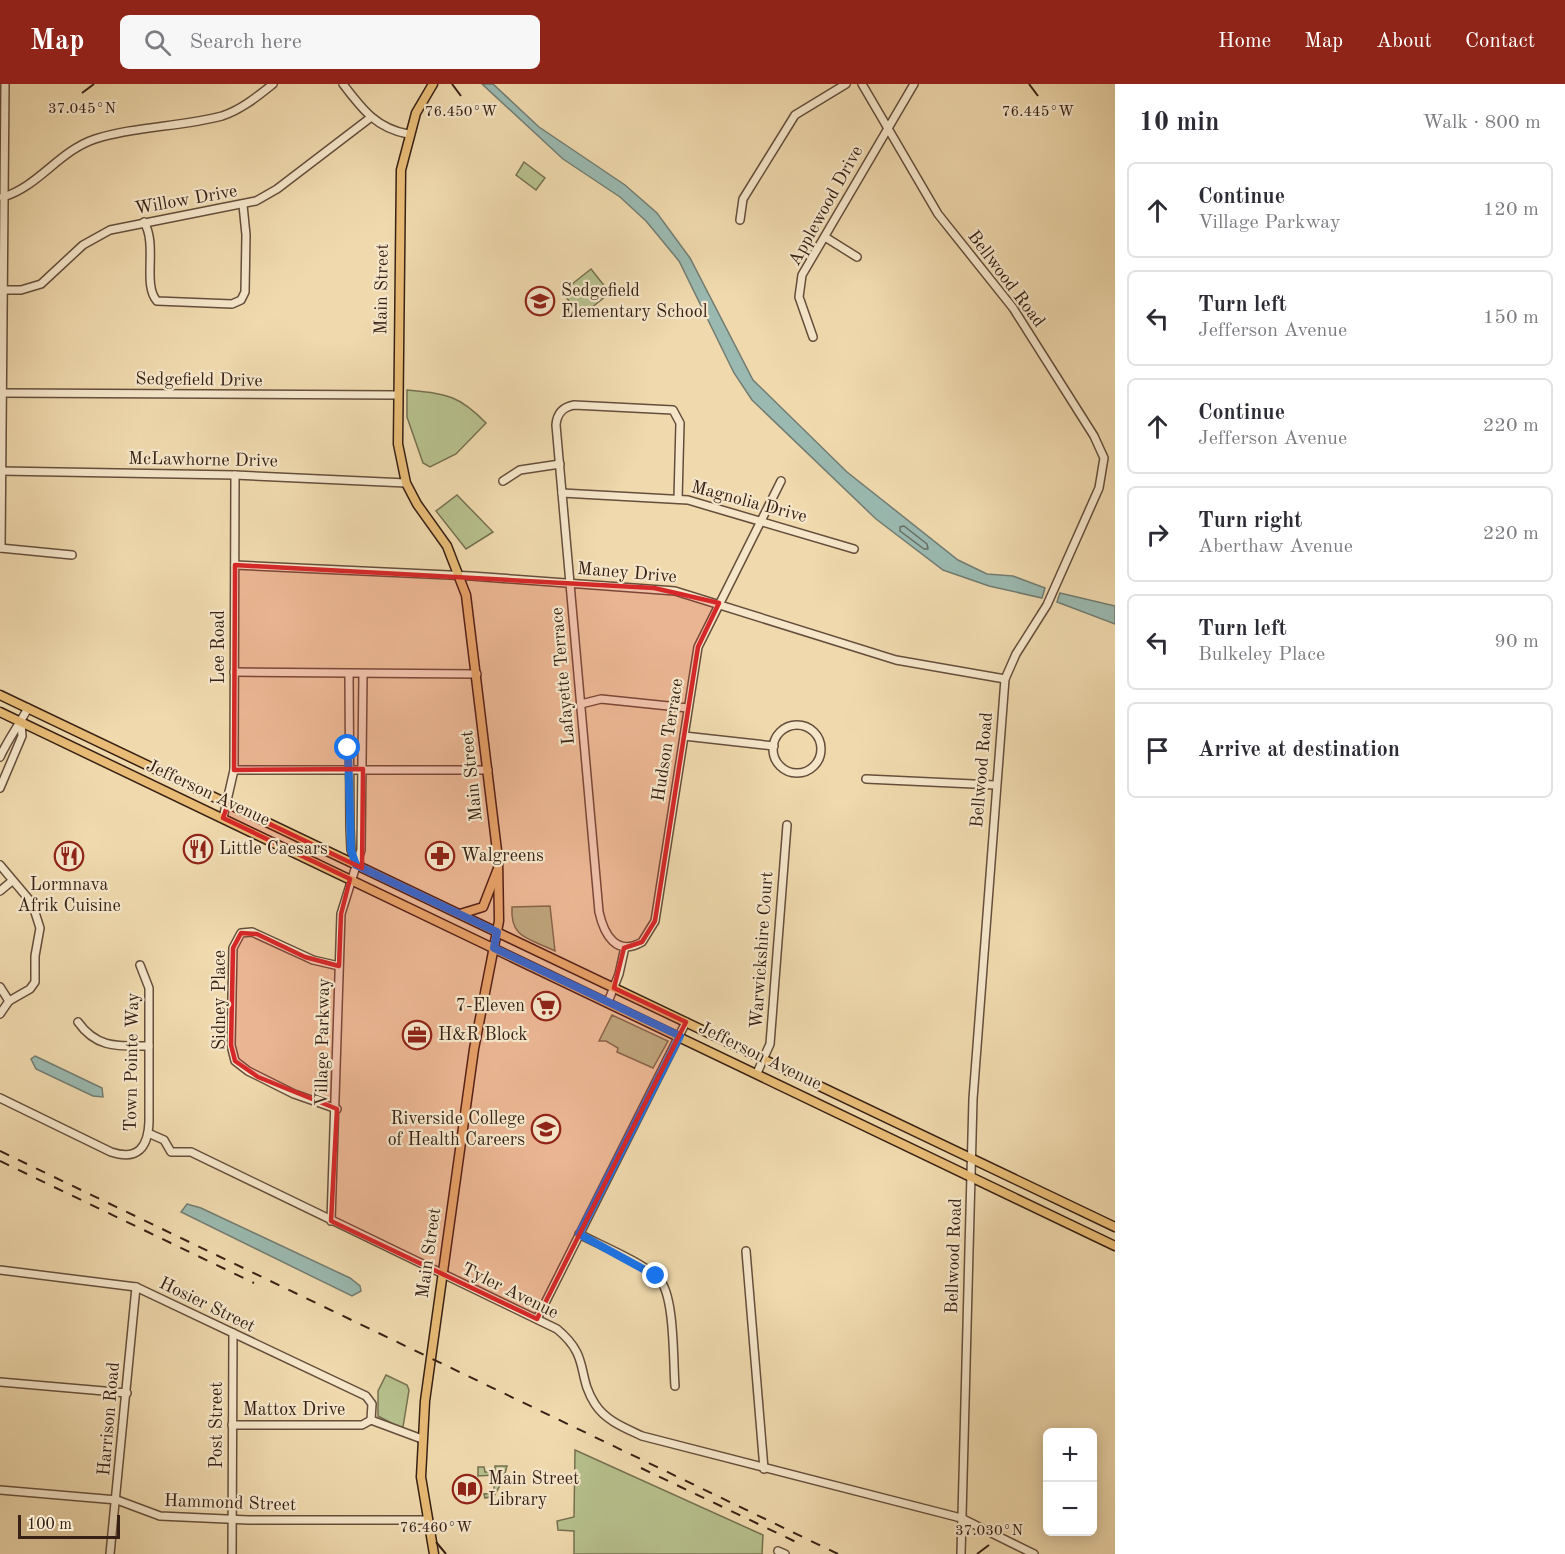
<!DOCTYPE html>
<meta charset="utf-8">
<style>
body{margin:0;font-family:"Old Standard TT",serif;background:#f7f7f7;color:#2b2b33}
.controls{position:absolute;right:18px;bottom:18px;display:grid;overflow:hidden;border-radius:9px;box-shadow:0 3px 15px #0003}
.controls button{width:54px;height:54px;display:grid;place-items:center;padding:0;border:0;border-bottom:2px solid #e1e1e2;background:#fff;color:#2b2b33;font:30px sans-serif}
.scale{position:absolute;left:18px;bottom:15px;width:102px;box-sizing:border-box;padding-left:6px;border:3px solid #372015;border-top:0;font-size:16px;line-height:21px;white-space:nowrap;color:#372015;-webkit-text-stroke:4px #f5e6ca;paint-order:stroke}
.stop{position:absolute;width:18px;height:18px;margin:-14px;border:4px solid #1a73e8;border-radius:50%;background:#fff}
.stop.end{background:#1a73e8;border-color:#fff;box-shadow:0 2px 6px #0008}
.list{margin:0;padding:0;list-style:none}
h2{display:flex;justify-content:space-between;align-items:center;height:78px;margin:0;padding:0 24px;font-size:26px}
h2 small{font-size:20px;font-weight:400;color:#7c7c81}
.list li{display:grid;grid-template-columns:39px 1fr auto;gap:18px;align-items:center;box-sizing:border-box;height:96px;margin:0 12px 12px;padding:0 12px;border:2px solid #e1e1e2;border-radius:9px}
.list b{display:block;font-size:22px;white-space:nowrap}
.list p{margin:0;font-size:20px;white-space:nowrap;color:#7c7c81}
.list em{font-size:20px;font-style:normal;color:#7c7c81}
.icon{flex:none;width:33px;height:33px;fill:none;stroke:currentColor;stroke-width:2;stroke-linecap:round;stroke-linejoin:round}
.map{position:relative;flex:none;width:1115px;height:1470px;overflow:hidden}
header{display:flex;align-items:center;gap:36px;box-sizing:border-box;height:84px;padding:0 30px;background:#8f2418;color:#fff}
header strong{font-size:28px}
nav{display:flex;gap:33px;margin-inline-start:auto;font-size:21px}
.search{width:420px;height:54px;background:#f7f7f7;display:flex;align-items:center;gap:15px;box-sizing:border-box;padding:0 21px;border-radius:9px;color:#7c7c81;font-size:22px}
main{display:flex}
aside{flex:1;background:#fff}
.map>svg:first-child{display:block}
</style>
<header>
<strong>Map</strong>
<div class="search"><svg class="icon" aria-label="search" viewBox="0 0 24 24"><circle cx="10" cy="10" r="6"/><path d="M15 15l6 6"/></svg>Search here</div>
<nav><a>Home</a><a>Map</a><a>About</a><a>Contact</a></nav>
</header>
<main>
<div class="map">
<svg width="1115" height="1470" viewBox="0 0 1115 1470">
<rect width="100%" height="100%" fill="#efd9ad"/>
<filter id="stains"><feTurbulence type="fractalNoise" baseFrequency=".00333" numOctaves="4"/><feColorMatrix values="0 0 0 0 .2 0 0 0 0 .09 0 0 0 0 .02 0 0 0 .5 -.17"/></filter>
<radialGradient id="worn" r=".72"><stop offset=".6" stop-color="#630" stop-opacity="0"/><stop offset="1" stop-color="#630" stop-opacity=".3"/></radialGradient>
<g fill="#b6c08c" stroke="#767050" stroke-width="1.5">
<path d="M524,78L545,94L536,106L516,91Z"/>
<path d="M591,185L610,209L581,232L562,208Z"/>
<path d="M407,306C446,310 458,310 486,339L456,370L430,383L423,379L407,333Z"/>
<path d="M457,411L493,448L466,465L436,427Z"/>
<path d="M550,822L555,867C529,854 510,855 512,823Z"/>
<path d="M612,931L668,957L653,984L617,968L618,964L606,957H599Z"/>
<path d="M386,1291L407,1301L409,1306L403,1343H399L378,1332V1307Z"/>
<path d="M575,1366L763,1451L762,1470H574V1447L558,1446L557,1437L574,1433Z"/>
<path d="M495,1382H507L503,1396L494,1412L485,1414L484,1410L494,1409V1391L478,1392V1383H484L485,1388H495Z"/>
</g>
<g fill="#9ab9b0" stroke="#727c72" stroke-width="1.5">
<path d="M482,0H493L539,43L625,101L657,129L690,174L753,296L847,388L958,476L987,490L1013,492L1045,504L1042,514L989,502L943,486L876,435L752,316L734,289L679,177L646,137L620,113L563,75Z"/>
<path d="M1060,509L1115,522V540L1057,518Z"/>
<path d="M35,972L102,1004L103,1013L93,1012L36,985L31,975Z"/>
<path d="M187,1120L201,1124L350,1194L360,1202L361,1207L352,1212L181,1128Z"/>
</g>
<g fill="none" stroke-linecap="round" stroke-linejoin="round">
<path stroke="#686c62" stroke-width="1.5" d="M904,442L927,460L928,465H924L900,447V443Z"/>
<g stroke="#654e3b" stroke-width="10">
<g id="minor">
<path d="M343,0C362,25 376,44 408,50"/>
<path d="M862,0L938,130L1013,224L1094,352L1104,374L1099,404L1047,521L1016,570L1005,595L973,1015L961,1470"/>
<path d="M3,113C38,103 59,67 95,55C136,42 181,43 222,32C241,26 258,12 273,0"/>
<path d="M740,136L743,115L795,31L846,0"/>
<path d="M144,138C158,161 142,201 157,217L232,220L241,216L245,208L246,151L243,121"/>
<path d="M825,153L857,173"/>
<path d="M0,206H21L41,200L83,161L110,146L256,117L277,105L370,34"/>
<path d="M813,253L799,213L802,191L914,0"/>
<path d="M0,309L397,311"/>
<path d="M0,387L235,391L406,399"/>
<path d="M503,397L520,386L560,380"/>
<path d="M562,409L688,416L854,465"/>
<path d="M678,415L680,339L673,326L574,321C563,323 557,329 556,341L599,828C604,850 616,873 642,858L655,837L698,563L781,397"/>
<path d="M0,464L72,471"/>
<path d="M1,464L5,0"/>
<path d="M235,481L471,492L675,507L896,576L1005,595"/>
<path d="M234,588L477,590"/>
<path d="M349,590L350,744L351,766L356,781"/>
<path d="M581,620L601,615L688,624"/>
<circle cx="797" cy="665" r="24"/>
<path d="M684,652L774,662"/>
<path d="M0,673C8,655 19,641 28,624"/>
<path d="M234,686H488"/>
<path d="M866,695L995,701"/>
<path d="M0,704L22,652L21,638"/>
<path d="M223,734L234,686L235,391"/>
<path d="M0,781L32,819L40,844L35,872V898L30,905L9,917L0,930"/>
<path d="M0,807L12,797"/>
<path d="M0,903L9,917"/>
<path d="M608,918L619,890L625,863"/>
<path d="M78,938C97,965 119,962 149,962"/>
<path d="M757,989L770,960L787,741"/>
<path d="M0,1014L111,1068C138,1077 148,1063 149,1038V904L140,881"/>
<path d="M337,1025L294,1010L248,987L235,977L231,961L233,864L241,849L252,848L313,876L339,882"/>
<path d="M148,1049L164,1056L171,1068H191L557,1245C591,1273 576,1291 595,1320C606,1337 625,1344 642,1352L961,1434L1034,1470"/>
<path d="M331,1137L341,830L361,766L363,590"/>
<path d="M579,1150C600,1161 644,1179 659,1195C675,1211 673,1278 675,1302"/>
<path d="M746,1167L764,1385"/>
<path d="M0,1186L136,1203L366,1312L372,1320L371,1336"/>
<path d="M537,1235L686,938"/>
<path d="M0,1298L127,1309"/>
<path d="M371,1336L422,1355"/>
<path d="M232,1341H362L371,1336"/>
<path d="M0,1406L117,1416L160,1432L248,1436H427"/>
<path d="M778,1467L785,1470"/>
<path d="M110,1470L136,1203"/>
<path d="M232,1470L233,1249"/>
</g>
</g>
<g stroke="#372015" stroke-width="11">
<g id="major">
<path d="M433,0L416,29L401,86L398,360L406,399L417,420L447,462L466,511L498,775L499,837L474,965L425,1317L421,1393L434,1470"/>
<path d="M0,611L1115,1143"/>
<path d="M0,628L1115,1162"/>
<path d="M460,830L483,823L497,787"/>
</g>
</g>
<use href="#minor" stroke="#f5e6ca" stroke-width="7"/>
<use href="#major" stroke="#e8bc76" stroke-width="8"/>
<g stroke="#372015" stroke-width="2" stroke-dasharray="10 10" stroke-linecap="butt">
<path d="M0,1067L838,1470"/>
<path d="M0,1077L254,1199"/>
<path d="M641,1384L796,1458"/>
</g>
</g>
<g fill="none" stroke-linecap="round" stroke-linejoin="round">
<path stroke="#1a73e8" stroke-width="8" d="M348,664L351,766L356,781L497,848L494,864L680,952L579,1150L656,1192"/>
</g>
<path fill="#d62828" fill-opacity="0.2" stroke="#d62828" stroke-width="4.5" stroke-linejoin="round" d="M235,481L654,504L719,519L698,563L655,837L642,858L624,864L614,904L686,938L537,1235L331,1137L337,1025L258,993L235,977L231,961L233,864L241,849L257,850L305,873L339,882L341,830L350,795L223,734L228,720L362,784L363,685L234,686Z"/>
<path fill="none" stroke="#372015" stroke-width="2" d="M452,0L461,12M1029,0L1038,12M82,9L94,0M436,1458L446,1470M977,1470L989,1461"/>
<defs>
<g id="school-ring" transform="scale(1.5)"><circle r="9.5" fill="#f5e6ca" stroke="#8f2418" stroke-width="1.5"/><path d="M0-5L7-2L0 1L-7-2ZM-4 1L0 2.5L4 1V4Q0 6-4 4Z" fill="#8f2418"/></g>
<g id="restaurant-ring" transform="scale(1.5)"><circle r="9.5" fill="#f5e6ca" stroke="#8f2418" stroke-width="1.5"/><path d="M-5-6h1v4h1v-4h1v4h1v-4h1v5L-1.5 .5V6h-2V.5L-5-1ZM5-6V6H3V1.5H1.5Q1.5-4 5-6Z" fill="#8f2418"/></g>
<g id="pharmacy-ring" transform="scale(1.5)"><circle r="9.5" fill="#f5e6ca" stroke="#8f2418" stroke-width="1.5"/><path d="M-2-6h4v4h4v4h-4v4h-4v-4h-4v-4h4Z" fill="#8f2418"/></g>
<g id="supermarket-ring" transform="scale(1.5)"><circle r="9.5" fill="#f5e6ca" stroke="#8f2418" stroke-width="1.5"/><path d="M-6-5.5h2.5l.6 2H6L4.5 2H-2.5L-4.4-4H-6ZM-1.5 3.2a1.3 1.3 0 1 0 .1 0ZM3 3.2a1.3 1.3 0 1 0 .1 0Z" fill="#8f2418"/></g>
<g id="office-ring" transform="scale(1.5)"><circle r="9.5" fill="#f5e6ca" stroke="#8f2418" stroke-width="1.5"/><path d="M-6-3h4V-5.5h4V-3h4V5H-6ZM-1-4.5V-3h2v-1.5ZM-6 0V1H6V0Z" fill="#8f2418"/></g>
<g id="university-ring" transform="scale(1.5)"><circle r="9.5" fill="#f5e6ca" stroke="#8f2418" stroke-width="1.5"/><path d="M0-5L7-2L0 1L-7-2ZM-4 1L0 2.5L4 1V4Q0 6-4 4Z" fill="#8f2418"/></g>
<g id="library-ring" transform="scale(1.5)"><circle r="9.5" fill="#f5e6ca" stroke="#8f2418" stroke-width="1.5"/><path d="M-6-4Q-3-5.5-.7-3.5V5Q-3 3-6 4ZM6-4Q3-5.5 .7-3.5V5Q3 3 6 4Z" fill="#8f2418"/></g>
</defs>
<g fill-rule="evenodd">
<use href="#school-ring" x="540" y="217"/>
<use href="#restaurant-ring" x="198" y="765"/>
<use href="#restaurant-ring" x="69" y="772"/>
<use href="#pharmacy-ring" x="440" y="772"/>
<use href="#supermarket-ring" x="546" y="922"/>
<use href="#office-ring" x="417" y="951"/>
<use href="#university-ring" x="546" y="1045"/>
<use href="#library-ring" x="467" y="1405"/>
</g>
<g text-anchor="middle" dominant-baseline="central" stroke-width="4.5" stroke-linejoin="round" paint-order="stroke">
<g font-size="18" fill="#372015" stroke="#f5e6ca">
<text transform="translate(186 116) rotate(-10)">Willow Drive</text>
<text transform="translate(826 122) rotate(-61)">Applewood Drive</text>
<text transform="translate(1006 195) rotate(53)">Bellwood Road</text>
<text transform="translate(382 205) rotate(-89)">Main Street</text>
<text transform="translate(199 296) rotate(1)">Sedgefield Drive</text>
<text transform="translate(203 376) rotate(1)">McLawhorne Drive</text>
<text transform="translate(749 418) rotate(15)">Magnolia Drive</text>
<text transform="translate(627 489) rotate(5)">Maney Drive</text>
<text transform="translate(219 563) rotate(-90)">Lee Road</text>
<text transform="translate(563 592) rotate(-95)">Lafayette Terrace</text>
<text transform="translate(668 656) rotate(-81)">Hudson Terrace</text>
<text transform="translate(982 686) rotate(-85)">Bellwood Road</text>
<text transform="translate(472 692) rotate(-96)">Main Street</text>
<text transform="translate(208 709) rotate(25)">Jefferson Avenue</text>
<text transform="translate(762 866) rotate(-86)">Warwickshire Court</text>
<text transform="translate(220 916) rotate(-90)">Sidney Place</text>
<text transform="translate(323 958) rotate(-89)">Village Parkway</text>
<text transform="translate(760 972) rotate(26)">Jefferson Avenue</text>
<text transform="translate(132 978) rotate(-89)">Town Pointe Way</text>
<text transform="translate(429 1169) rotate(-82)">Main Street</text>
<text transform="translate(954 1172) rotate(-88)">Bellwood Road</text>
<text transform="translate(510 1207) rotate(26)">Tyler Avenue</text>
<text transform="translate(207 1221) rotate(26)">Hosier Street</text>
<text x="294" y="1326">Mattox Drive</text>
<text transform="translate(109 1335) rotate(-85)">Harrison Road</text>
<text transform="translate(217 1341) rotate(-90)">Post Street</text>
<text transform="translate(230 1419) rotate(2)">Hammond Street</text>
</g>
<g font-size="18" fill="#372015" stroke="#f5e6ca" text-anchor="start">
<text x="561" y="207">Sedgefield<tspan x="561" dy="21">Elementary School</tspan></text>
<text x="219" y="765">Little Caesars</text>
<text x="461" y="772">Walgreens</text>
<text x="69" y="801" text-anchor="middle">Lormnava<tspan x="69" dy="21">Afrik Cuisine</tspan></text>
<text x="525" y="922" text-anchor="end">7-Eleven</text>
<text x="438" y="951">H&amp;R Block</text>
<text x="525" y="1035" text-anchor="end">Riverside College<tspan x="525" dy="21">of Health Careers</tspan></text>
<text x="488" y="1395">Main Street<tspan x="488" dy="21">Library</tspan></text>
</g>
</g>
<g font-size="15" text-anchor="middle" fill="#372015" stroke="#f5e6ca" stroke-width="4.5" stroke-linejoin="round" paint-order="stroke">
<text x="82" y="29">37.045°N</text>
<text x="461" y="32">76.450°W</text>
<text x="1038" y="32">76.445°W</text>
<text x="436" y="1448">76.460°W</text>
<text x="989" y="1451">37.030°N</text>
</g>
<rect width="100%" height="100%" filter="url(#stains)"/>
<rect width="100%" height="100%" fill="url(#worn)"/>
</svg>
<div class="controls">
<button>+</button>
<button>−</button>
</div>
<div class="scale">100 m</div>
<div class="stop" style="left:348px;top:664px"></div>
<div class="stop end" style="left:656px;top:1192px"></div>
</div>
<aside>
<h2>10 min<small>Walk · 800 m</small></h2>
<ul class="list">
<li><svg class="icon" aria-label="ahead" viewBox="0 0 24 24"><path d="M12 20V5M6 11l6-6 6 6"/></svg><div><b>Continue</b><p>Village Parkway</p></div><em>120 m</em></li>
<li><svg class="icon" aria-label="left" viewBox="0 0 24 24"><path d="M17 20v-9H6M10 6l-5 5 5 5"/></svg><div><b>Turn left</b><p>Jefferson Avenue</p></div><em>150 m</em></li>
<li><svg class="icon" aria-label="ahead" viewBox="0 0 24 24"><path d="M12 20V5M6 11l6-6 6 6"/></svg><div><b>Continue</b><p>Jefferson Avenue</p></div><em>220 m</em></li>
<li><svg class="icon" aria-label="right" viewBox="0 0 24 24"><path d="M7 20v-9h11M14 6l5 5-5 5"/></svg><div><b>Turn right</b><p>Aberthaw Avenue</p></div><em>220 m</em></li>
<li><svg class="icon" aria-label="left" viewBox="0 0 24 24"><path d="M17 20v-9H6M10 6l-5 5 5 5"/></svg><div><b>Turn left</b><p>Bulkeley Place</p></div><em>90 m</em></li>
<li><svg class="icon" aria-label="arrive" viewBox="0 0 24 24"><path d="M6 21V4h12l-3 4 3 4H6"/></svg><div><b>Arrive at destination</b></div></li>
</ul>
</aside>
</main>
